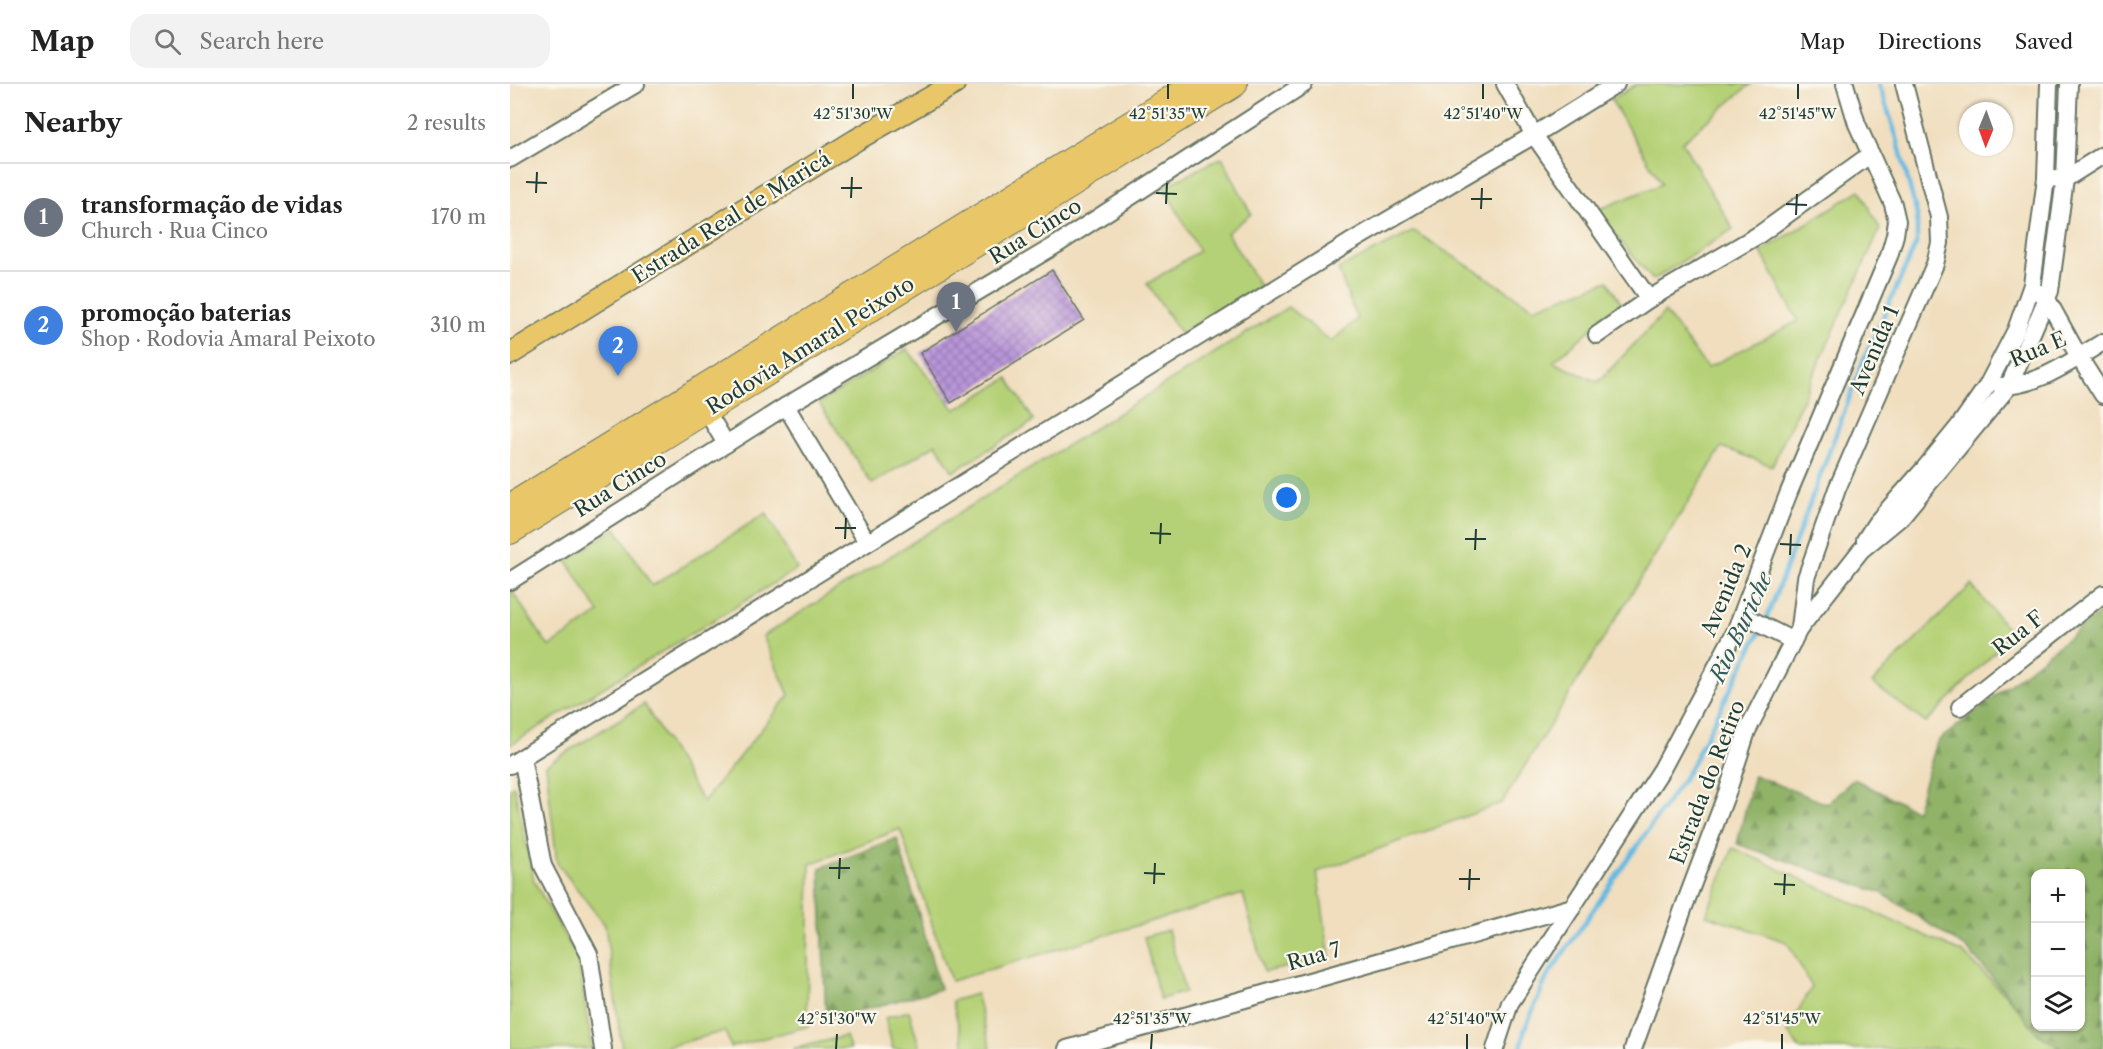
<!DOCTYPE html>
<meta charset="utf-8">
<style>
body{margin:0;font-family:"Libre Caslon Text",serif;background:#f2f2f2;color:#222}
.controls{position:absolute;right:18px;bottom:18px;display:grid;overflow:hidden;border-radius:12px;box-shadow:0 2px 4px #0004}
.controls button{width:54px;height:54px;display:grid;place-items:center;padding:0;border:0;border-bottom:2px solid #e0e0e0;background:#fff;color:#222;font:30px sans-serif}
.compass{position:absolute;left:1449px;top:18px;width:54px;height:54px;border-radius:50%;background:#fff;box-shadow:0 2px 4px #0004;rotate:181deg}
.you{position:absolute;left:777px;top:414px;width:21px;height:21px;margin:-15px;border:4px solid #fff;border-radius:50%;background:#1a73e8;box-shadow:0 0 0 9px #1a73e833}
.badge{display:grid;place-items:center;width:39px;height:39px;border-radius:50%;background:#111827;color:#fff;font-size:20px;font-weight:700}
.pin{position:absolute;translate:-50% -50px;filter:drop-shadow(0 2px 3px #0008)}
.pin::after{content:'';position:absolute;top:32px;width:21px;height:18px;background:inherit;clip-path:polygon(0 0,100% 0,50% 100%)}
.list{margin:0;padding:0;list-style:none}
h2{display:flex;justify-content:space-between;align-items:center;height:78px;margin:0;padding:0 24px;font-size:26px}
h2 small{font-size:20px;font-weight:400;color:#767676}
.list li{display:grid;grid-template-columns:39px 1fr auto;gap:18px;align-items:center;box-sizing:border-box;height:108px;padding:0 24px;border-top:2px solid #e0e0e0}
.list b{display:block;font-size:22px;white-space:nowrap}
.list p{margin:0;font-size:20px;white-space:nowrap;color:#767676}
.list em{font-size:20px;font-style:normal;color:#767676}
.icon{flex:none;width:33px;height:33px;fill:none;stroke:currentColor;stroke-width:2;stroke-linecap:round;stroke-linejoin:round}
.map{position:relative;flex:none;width:1593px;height:965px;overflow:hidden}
header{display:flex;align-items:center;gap:36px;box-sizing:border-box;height:84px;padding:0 30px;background:#fff;border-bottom:2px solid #e0e0e0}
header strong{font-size:28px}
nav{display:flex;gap:33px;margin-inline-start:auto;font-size:21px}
.search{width:420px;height:54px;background:#f2f2f2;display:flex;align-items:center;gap:15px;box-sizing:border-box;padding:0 21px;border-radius:18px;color:#767676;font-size:22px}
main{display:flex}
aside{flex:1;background:#fff}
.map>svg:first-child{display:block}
</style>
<header>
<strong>Map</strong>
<div class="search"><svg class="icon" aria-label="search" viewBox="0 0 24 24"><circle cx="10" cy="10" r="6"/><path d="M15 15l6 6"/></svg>Search here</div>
<nav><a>Map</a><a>Directions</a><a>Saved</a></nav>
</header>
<main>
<aside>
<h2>Nearby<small>2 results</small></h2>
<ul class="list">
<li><span class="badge" style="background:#6b7280">1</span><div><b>transformação de vidas</b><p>Church · Rua Cinco</p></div><em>170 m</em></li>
<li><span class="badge" style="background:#3f7fe0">2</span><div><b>promoção baterias</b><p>Shop · Rodovia Amaral Peixoto</p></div><em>310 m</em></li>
</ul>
</aside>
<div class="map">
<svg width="1593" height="965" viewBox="0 0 1593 965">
<defs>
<pattern id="forest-firs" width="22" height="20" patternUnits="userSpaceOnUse" patternTransform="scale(1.5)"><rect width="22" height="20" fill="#90b368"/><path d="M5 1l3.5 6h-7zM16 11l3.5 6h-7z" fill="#759356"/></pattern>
<pattern id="building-cross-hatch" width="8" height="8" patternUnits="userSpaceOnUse" patternTransform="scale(1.5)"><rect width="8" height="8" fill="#b995d9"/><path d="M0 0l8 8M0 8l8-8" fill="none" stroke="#967bb1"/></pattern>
</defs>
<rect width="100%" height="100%" fill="#fbf7ec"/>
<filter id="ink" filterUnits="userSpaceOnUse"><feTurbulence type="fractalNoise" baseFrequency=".0167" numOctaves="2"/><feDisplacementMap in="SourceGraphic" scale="12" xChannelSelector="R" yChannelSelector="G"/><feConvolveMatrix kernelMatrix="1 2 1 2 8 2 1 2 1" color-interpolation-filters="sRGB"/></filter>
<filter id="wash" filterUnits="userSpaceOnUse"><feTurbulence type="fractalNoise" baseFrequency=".008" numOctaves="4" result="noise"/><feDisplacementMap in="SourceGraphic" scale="24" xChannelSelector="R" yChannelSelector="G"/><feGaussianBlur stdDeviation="1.35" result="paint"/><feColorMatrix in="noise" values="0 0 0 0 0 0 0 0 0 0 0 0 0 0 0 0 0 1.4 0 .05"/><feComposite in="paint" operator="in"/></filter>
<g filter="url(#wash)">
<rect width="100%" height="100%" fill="#f0debe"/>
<g fill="#b5d177" stroke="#6a8756" stroke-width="1.5">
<path d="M1127,0H1241L1172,58L1223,145L1143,196L1085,127L1152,100L1101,16Z"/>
<path d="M712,73L741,130L717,149L750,202L671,250L637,200L689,167L654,103Z"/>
<path d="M1350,106L1370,145L1262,382L1212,363L992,719L807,788L820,874L754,888L733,810L441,897L390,745L300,780L297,928L299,942L221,963L215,947L148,965H112L95,841L47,779L36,681L134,620L193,718L279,611L253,552L778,223L821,258L847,235L828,185L904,147L1024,224L1098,197L1111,219L1043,278L1088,298L1155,228L1197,284L1288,237L1251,168Z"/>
<path d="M397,265L445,326L498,294L524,337L443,388L426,360L362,400L309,319Z"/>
<path d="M256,429L287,485L0,661V504L39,563L89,529L57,477L106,444L142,502Z"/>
<path d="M1461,501L1502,550L1416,639L1362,599Z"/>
<path d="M4,702L24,797L68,876L82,965H0V704Z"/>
<path d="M1223,764L1453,869L1525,940L1526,942L1528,943L1552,965H1289L1277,946L1302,903L1277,858L1196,831Z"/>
<path d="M658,846L675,908L650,915L634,853Z"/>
<path d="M466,910L481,965H455L442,917Z"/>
<path d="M399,927L410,965H383L375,934Z"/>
<path d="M336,952L340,965H282Z"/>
</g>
<g fill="url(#forest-firs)" stroke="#58784e" stroke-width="1.5" fill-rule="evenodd">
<path d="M1593,526V965H1552L1528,950L1494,907L1456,864L1372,809L1227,760L1244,691L1317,720L1344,695L1406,727L1427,658ZM1526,790H1570V942H1526Z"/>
<path d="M387,754L430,905L316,936L310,784Z"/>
</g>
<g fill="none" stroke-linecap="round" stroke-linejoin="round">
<g stroke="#65b9e1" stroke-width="4.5">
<path d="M1255,539L1354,275L1407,158V131L1387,54L1369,0"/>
<path d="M1011,965L1014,947L1037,893L1178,688L1251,546"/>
</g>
</g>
<g id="blocks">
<path fill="url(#building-cross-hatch)" d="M542,186L574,236L441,319L410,269Z"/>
</g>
</g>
<g filter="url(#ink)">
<use href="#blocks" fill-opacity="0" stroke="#687564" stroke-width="1.5"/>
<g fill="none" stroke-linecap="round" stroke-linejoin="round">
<g stroke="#687564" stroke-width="20">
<g id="minor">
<path d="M995,0L1024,51L1139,215"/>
<path d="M0,75L126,0"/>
<path d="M1547,95H1555L1593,71"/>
<path d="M1531,209L1537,215L1569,273L1593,311"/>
<path d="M1087,251L1139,215L1250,150L1361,70"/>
<path d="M1491,302C1528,302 1562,277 1593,258"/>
<path d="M276,322L357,458"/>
<path d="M196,326L216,360"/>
<path d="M1355,456L1366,439L1414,385L1449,342L1477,302L1506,246L1522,201L1536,94L1539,0"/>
<path d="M0,497L276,322L546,161L794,0"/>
<path d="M1232,531L1283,557"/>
<path d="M1290,544L1296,494L1327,405L1425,180L1430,159L1429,133L1394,0"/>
<path d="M1450,623L1593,510"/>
<path d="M12,674L33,782L79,870L93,965"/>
<path d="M0,681L839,159L1024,51L1106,0"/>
<path d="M557,965L1063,823"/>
<path d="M985,965L1000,919L1152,685L1225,548L1279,408L1379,172L1385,151L1387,137L1383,120L1347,40L1335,0"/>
<path d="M1123,965L1175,820L1218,706L1237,647L1289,545L1351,466L1391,433L1499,302L1540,207L1555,95L1559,0"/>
</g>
</g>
<g stroke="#687564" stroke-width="24">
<path id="major" d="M0,270L346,56L444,0"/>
</g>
<g stroke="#687564" stroke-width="28">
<g id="highway">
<path d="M0,423L686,0"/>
<path d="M0,447L724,0"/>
</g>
</g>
<use href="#minor" stroke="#fff" stroke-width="16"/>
<use href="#major" stroke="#e9c769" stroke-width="21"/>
<use href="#highway" stroke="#e9c769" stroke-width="26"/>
</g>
</g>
<path fill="none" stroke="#1f3d34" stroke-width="2" d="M343,15V0M658,15V0M973,15V0M1288,15V0M16,98L37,99M331,104H352M26,109L27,88M646,109L667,110M341,114L342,93M961,115H982M656,120L657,99M1276,120L1297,121M971,125L972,104M1286,131L1287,110M325,444H346M640,449L661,450M335,455L336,434M955,455H976M650,460L651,439M1270,460L1291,461M965,466L966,445M1280,471L1281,450M319,784H340M634,789L655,790M329,795L330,774M949,795H970M644,800L645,779M1264,800L1285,801M959,806L960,785M1274,811L1275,790M326,965L327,950M641,965L642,950M957,965V950M1272,965V950"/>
<g text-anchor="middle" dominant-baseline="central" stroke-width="4.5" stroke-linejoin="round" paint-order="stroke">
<g font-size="21" fill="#1f3d34" stroke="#fbf7ec">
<text transform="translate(221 133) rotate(-32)">Estrada Real de Maricá</text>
<text transform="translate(525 147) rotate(-32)">Rua Cinco</text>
<text transform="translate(300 261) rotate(-32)">Rodovia Amaral Peixoto</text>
<text transform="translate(1528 265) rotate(-23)">Rua E</text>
<text transform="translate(1364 266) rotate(-67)">Avenida 1</text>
<text transform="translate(110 400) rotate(-32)">Rua Cinco</text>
<text transform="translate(1216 506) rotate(-67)">Avenida 2</text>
<text transform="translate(1508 549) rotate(-38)">Rua F</text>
<text transform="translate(1197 698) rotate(-69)">Estrada do Retiro</text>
<text transform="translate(804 872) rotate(-16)">Rua 7</text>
</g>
<g font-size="22" font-style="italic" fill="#305c5f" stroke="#fbf7ec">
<text transform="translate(1231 543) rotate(-65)">Rio Buriche</text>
</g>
</g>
<g font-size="15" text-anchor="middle" fill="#1f3d34" stroke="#fbf7ec" stroke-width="4.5" stroke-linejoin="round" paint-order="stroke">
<text x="343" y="35">42°51'30"W</text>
<text x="658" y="35">42°51'35"W</text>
<text x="973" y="35">42°51'40"W</text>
<text x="1288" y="35">42°51'45"W</text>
<text x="327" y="940">42°51'30"W</text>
<text x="642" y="940">42°51'35"W</text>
<text x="957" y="940">42°51'40"W</text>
<text x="1272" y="940">42°51'45"W</text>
</g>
</svg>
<div class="controls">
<button>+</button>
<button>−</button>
<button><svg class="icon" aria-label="layers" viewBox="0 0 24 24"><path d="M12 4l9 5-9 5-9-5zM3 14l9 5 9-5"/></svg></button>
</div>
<svg class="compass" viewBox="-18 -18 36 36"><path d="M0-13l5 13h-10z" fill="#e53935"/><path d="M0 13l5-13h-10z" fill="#767676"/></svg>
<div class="you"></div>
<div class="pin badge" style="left:446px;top:248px;background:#6b7280">1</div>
<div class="pin badge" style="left:108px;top:292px;background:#3f7fe0">2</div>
</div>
</main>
